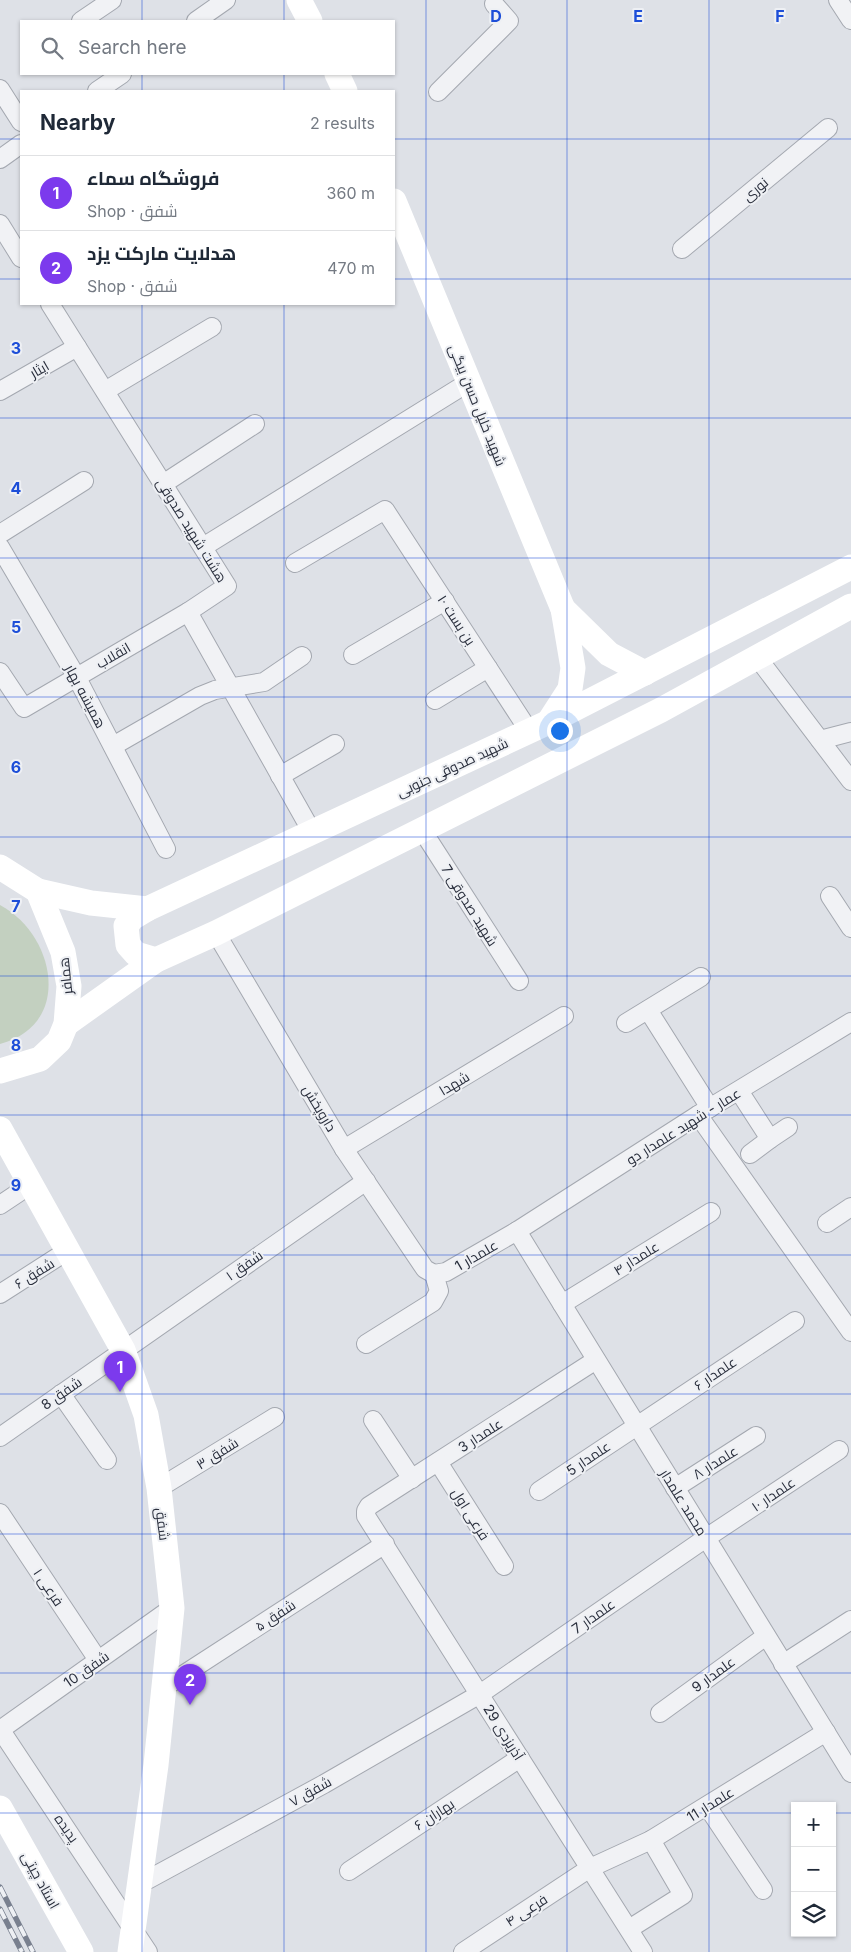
<!DOCTYPE html>
<meta charset="utf-8">
<style>
body{margin:0;font-family:Inter,Cairo,sans-serif;background:#f6f6f7;color:#1f2937}
.controls{position:absolute;right:15px;bottom:15px;display:grid;overflow:hidden;border-radius:0px;box-shadow:0 1px 4px #0004}
.controls button{width:45px;height:45px;display:grid;place-items:center;padding:0;border:0;border-bottom:1px solid #e0e1e3;background:#fff;color:#1f2937;font:25px sans-serif}
.you{position:absolute;left:559px;top:730px;width:18px;height:18px;margin:-12px;border:4px solid #fff;border-radius:50%;background:#1a73e8;box-shadow:0 0 0 8px #1a73e833}
.badge{display:grid;place-items:center;width:32px;height:32px;border-radius:50%;background:#7c3aed;color:#fff;font-size:16px;font-weight:700}
.pin{position:absolute;translate:-50% -41px;filter:drop-shadow(0 1px 2px #0008)}
.pin::after{content:'';position:absolute;top:26px;width:18px;height:15px;background:inherit;clip-path:polygon(0 0,100% 0,50% 100%)}
.list{margin:0;padding:0;list-style:none}
h2{display:flex;justify-content:space-between;align-items:center;height:65px;margin:0;padding:0 20px;font-size:21px}
h2 small{font-size:16px;font-weight:400;color:#747a83}
.list li{display:grid;grid-template-columns:32px 1fr auto;gap:15px;align-items:center;box-sizing:border-box;height:75px;padding:0 20px;border-top:1px solid #e0e1e3}
.list b{display:block;font-size:19px;white-space:nowrap}
.list p{margin:0;font-size:16px;white-space:nowrap;color:#747a83}
.list em{font-size:16px;font-style:normal;color:#747a83}
.icon{flex:none;width:28px;height:28px;fill:none;stroke:currentColor;stroke-width:2;stroke-linecap:round;stroke-linejoin:round}
.map{position:relative;flex:none;width:851px;height:1952px;overflow:hidden}
.search{position:absolute;background:#fff;box-shadow:0 1px 4px #0004;left:20px;top:20px;width:375px;height:55px;display:flex;align-items:center;gap:12px;box-sizing:border-box;padding:0 18px;border-radius:0px;color:#747a83;font-size:19px}
.panel{position:absolute;background:#fff;box-shadow:0 1px 4px #0004;left:20px;top:90px;width:375px;height:215px;border-radius:0px}
.map>svg:first-child{display:block}
</style>
<div class="map">
<svg width="851" height="1952" viewBox="0 0 851 1952">
<rect width="100%" height="100%" fill="#dee1e7"/>
<path fill="#c3d0c0" d="M0,905C56,935 73,1025 0,1044Z"/>
<g fill="none" stroke-linecap="round" stroke-linejoin="round">
<g stroke="#a4a8b0" stroke-width="20">
<g id="street">
<path d="M838,0L851,20"/>
<path d="M81,21L112,0"/>
<path d="M196,21L226,0"/>
<path d="M0,89L21,122"/>
<path d="M97,91L122,74"/>
<path d="M438,92L509,21L494,4"/>
<path d="M0,159L21,144"/>
<path d="M0,224L21,258"/>
<path d="M682,249L828,128"/>
<path d="M50,304L227,586L188,612L312,832"/>
<path d="M0,391L77,347"/>
<path d="M105,391L212,327"/>
<path d="M163,484L255,424"/>
<path d="M0,534L84,481"/>
<path d="M0,547L76,676L166,849"/>
<path d="M203,547L469,382"/>
<path d="M295,563L385,510L529,731"/>
<path d="M353,655L445,601"/>
<path d="M757,657L851,781"/>
<path d="M0,672L24,708L188,612"/>
<path d="M435,700L488,668"/>
<path d="M820,740L851,732"/>
<path d="M113,746L200,696L215,690L264,682L302,656"/>
<path d="M280,776L335,744"/>
<path d="M422,830L519,981"/>
<path d="M830,896L851,928"/>
<path d="M216,933L344,1149L425,1269L434,1274"/>
<path d="M648,1010L710,1108"/>
<path d="M626,1023L701,977"/>
<path d="M739,1091L770,1139L788,1127"/>
<path d="M698,1115L851,1332"/>
<path d="M344,1149L564,1016"/>
<path d="M750,1154L770,1139"/>
<path d="M0,1205L30,1185"/>
<path d="M827,1223L851,1207"/>
<path d="M517,1231L851,1773"/>
<path d="M434,1274L446,1272L517,1231L698,1115L851,1022"/>
<path d="M0,1294L67,1251"/>
<path d="M562,1304L711,1212"/>
<path d="M366,1344L433,1302L439,1291L434,1274"/>
<path d="M596,1360L369,1506L366,1511V1516L643,1952"/>
<path d="M61,1394L107,1460"/>
<path d="M373,1420L412,1479"/>
<path d="M0,1437L366,1181"/>
<path d="M438,1462L504,1566"/>
<path d="M159,1488L275,1417"/>
<path d="M675,1488L756,1436"/>
<path d="M539,1491L795,1321"/>
<path d="M0,1513L98,1660"/>
<path d="M783,1664L851,1620"/>
<path d="M166,1686L385,1544"/>
<path d="M660,1713L766,1636"/>
<path d="M0,1729L148,1952"/>
<path d="M0,1730L172,1608"/>
<path d="M707,1806L763,1890"/>
<path d="M349,1871L520,1758"/>
<path d="M138,1885L324,1784L480,1694L706,1538L839,1450"/>
<path d="M629,1929L683,1895L651,1840"/>
<path d="M463,1952L590,1868L651,1840L826,1732"/>
</g>
</g>
<use href="#street" stroke="#f1f2f5" stroke-width="18"/>
<g stroke="#fff" stroke-width="25">
<path d="M299,0L310,21"/>
<path d="M337,74L345,91"/>
<path d="M394,201L563,609"/>
<path d="M550,720L570,689L573,668L563,609L609,654L645,673"/>
<path d="M0,867L38,891L63,952L69,986L66,1024L59,1041L40,1059L0,1071"/>
<path d="M38,891L91,903L147,909L549,722L851,567"/>
<path d="M147,909L132,918L126,926L128,945L136,954L156,960"/>
<path d="M66,1024L156,960L216,933L661,710L851,606"/>
<path d="M0,1129L123,1350L146,1415L159,1488L172,1608L156,1765L130,1952"/>
<path d="M0,1808L81,1952"/>
</g>
<g stroke="#79808f" stroke-width="5.5">
<g id="rail">
<path d="M0,1887L33,1952"/>
<path d="M0,1909L22,1952"/>
</g>
</g>
<use href="#rail" stroke="#eef0f4" stroke-width="4" stroke-dasharray="11" stroke-linecap="butt"/>
</g>
<path fill="none" stroke="#1d4ed8" stroke-width="1" stroke-opacity="0.55" d="M142,0V21M284,0V21M426,0V1952M567,0V1952M709,0V1952M142,74V91M284,74V91M0,139H21M394,139H851M0,279H21M394,279H851M142,304V1952M284,304V1952M0,418H851M0,558H851M0,697H851M0,837H851M0,976H851M0,1115H851M0,1255H851M0,1394H851M0,1534H851M0,1673H851M0,1813H795M832,1813H851"/>
<g text-anchor="middle" dominant-baseline="central" stroke-width="4" stroke-linejoin="round" paint-order="stroke">
<g font-size="14" fill="#292e3c" stroke="#eef0f4">
<text transform="translate(755 189) rotate(-40)">نوری</text>
<text transform="translate(39 369) rotate(-30)">ایثار</text>
<text transform="translate(478 405) rotate(68)">شهید خلیل حسن بیگی</text>
<text transform="translate(192 530) rotate(58)">هشت شهید صدوقی</text>
<text transform="translate(457 620) rotate(57)">بن بست ۱۰</text>
<text transform="translate(113 655) rotate(-30)">انقلاب</text>
<text transform="translate(86 696) rotate(62)">همیشه بهار</text>
<text transform="translate(452 767) rotate(-25)">شهید صدوقی جنوبی</text>
<text transform="translate(470 905) rotate(58)">شهید صدوقی 7</text>
<text transform="translate(65 976) rotate(-96)">همافر</text>
<text transform="translate(454 1083) rotate(-31)">شهدا</text>
<text transform="translate(320 1108) rotate(59)">داروپخش</text>
<text transform="translate(683 1126) rotate(-32)">عمار - شهید علمدار دو</text>
<text transform="translate(476 1255) rotate(-30)">علمدار 1</text>
<text transform="translate(636 1258) rotate(-32)">علمدار ۴</text>
<text transform="translate(244 1265) rotate(-35)">شفق ۱</text>
<text transform="translate(34 1273) rotate(-32)">شفق ۶</text>
<text transform="translate(715 1373) rotate(-34)">علمدار ۶</text>
<text transform="translate(61 1393) rotate(-35)">شفق 8</text>
<text transform="translate(480 1435) rotate(-33)">علمدار 3</text>
<text transform="translate(217 1453) rotate(-32)">شفق ۳</text>
<text transform="translate(588 1458) rotate(-34)">علمدار 5</text>
<text transform="translate(715 1462) rotate(-32)">علمدار ۸</text>
<text transform="translate(773 1494) rotate(-34)">علمدار ۱۰</text>
<text transform="translate(684 1502) rotate(58)">محمد علمدار</text>
<text transform="translate(471 1514) rotate(58)">فرعی اول</text>
<text transform="translate(163 1524) rotate(83)">شفق</text>
<text transform="translate(49 1587) rotate(56)">فرعی ۱</text>
<text transform="translate(275 1615) rotate(-33)">شفق ۵</text>
<text transform="translate(593 1616) rotate(-35)">علمدار 7</text>
<text transform="translate(86 1669) rotate(-35)">شفق 10</text>
<text transform="translate(713 1674) rotate(-36)">علمدار 9</text>
<text transform="translate(504 1732) rotate(58)">آذریزدی 29</text>
<text transform="translate(310 1791) rotate(-29)">شفق ۷</text>
<text transform="translate(710 1804) rotate(-32)">علمدار 11</text>
<text transform="translate(434 1814) rotate(-33)">بهاران ۶</text>
<text transform="translate(67 1828) rotate(55)">پدیده</text>
<text transform="translate(41 1880) rotate(61)">استاد چیتی</text>
<text transform="translate(526 1910) rotate(-33)">فرعی ۴</text>
</g>
</g>
<g font-size="16" text-anchor="middle" font-weight="bold" fill="#1d4ed8" stroke="#eef0f4" stroke-width="4" stroke-linejoin="round" paint-order="stroke">
<text x="496" y="22">D</text>
<text x="638" y="22">E</text>
<text x="780" y="22">F</text>
<text x="16" y="354">3</text>
<text x="16" y="494">4</text>
<text x="16" y="633">5</text>
<text x="16" y="773">6</text>
<text x="16" y="912">7</text>
<text x="16" y="1051">8</text>
<text x="16" y="1191">9</text>
</g>
</svg>
<div class="controls">
<button>+</button>
<button>−</button>
<button><svg class="icon" aria-label="layers" viewBox="0 0 24 24"><path d="M12 4l9 5-9 5-9-5zM3 14l9 5 9-5"/></svg></button>
</div>
<div class="you"></div>
<div class="pin badge" style="left:120px;top:1392px">1</div>
<div class="pin badge" style="left:190px;top:1705px">2</div>
<div class="search"><svg class="icon" aria-label="search" viewBox="0 0 24 24"><circle cx="10" cy="10" r="6"/><path d="M15 15l6 6"/></svg>Search here</div>
<section class="panel">
<h2>Nearby<small>2 results</small></h2>
<ul class="list">
<li><span class="badge">1</span><div><b>فروشگاه سماء</b><p>Shop · شفق</p></div><em>360 m</em></li>
<li><span class="badge">2</span><div><b>هدلایت مارکت یزد</b><p>Shop · شفق</p></div><em>470 m</em></li>
</ul>
</section>
</div>
